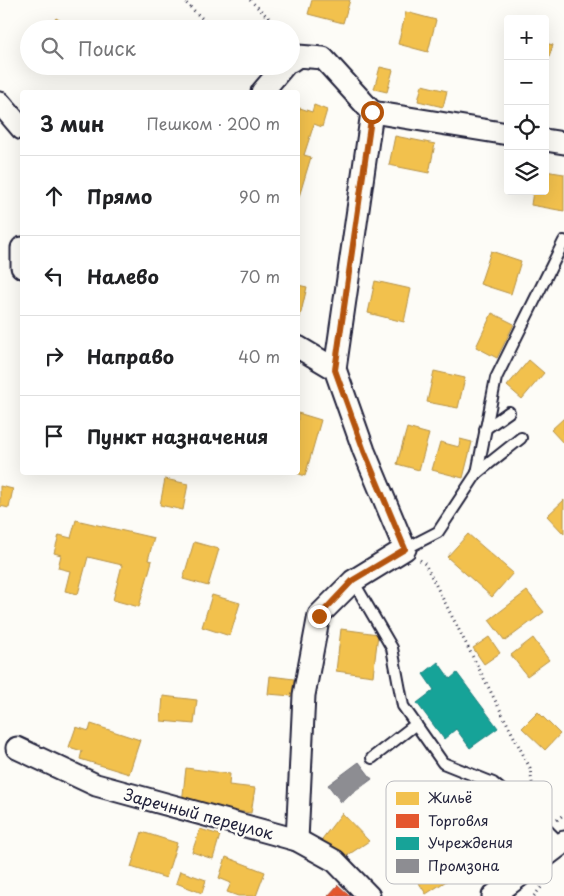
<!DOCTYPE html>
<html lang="ru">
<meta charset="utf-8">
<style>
body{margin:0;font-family:"Playpen Sans",sans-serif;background:#f6f6f6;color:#202124}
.controls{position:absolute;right:15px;top:15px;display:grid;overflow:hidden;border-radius:5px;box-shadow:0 5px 20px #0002}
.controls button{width:45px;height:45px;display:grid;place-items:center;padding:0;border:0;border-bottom:1px solid #e0e0e0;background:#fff;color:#202124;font:25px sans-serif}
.stop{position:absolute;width:15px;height:15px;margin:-11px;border:4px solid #b45309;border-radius:50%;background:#fff}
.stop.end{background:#b45309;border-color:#fff;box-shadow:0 1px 5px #0008}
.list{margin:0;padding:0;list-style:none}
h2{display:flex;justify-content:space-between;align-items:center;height:65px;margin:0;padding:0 20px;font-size:21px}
h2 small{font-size:16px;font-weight:400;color:#757577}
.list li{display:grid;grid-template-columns:32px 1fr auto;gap:15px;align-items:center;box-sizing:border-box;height:80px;padding:0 20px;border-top:1px solid #e0e0e0}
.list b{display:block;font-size:19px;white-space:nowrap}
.list em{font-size:16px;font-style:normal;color:#757577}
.icon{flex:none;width:28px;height:28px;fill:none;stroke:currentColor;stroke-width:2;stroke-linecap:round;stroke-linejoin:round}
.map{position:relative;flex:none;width:564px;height:896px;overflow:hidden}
.search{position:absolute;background:#fff;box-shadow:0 5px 20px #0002;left:20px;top:20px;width:280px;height:55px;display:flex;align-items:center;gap:12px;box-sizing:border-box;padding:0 18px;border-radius:28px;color:#757577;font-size:19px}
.panel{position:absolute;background:#fff;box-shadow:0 5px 20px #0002;left:20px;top:90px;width:280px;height:385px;border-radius:5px}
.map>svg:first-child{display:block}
</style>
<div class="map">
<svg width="564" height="896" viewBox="0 0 564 896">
<rect width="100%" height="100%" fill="#fdfcf7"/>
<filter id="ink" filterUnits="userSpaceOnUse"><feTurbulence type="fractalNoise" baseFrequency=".02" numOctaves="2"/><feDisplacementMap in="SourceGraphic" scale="10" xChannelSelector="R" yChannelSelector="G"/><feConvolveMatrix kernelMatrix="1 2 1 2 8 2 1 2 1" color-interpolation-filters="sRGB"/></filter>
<g filter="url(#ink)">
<g fill="#f2c14e" stroke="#b49148">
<path d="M312,0H350L343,23L308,14Z"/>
<path d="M406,12L436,20L428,52L398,44Z"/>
<path d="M56,18L74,29H50Z"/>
<path d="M545,43L553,45L545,70Z"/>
<path d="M380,67L393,70L387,92L374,89Z"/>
<path d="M422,85L447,91L443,107L418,101Z"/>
<path d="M314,105L327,110L322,127L314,124L304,155L311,157L298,200V116L300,108L312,112Z"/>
<path d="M395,136L435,144L429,173L389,165Z"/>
<path d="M545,171L564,174V211L531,205L533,191H545Z"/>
<path d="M491,251L521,261L511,294L480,284Z"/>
<path d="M375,281L411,289L404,322L368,313Z"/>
<path d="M298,285L307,287L298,325Z"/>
<path d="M492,313L514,324L497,358L476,347Z"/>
<path d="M529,360L544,373L522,399L507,386Z"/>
<path d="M434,371L465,378L458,408L427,402Z"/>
<path d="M298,413L321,420L305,476L294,472H298Z"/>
<path d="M564,418V444L551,430Z"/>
<path d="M407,428L429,434L419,470L397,464Z"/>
<path d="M460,439L472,442L463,478L432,470L440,442L459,447Z"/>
<path d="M165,479L188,484L183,510L160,505Z"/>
<path d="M0,486L13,489L9,508L0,506Z"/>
<path d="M564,500V534L547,516Z"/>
<path d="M76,520L154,538L148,560L152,561L139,607L113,600L122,565L88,557L78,594L65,591L70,571L58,568L61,555L54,553L59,535L71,538Z"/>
<path d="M468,534L513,573L492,597L447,557Z"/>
<path d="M194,542L219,549L208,586L183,579Z"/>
<path d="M527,591L544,612L505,641L489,620Z"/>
<path d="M212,595L240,603L230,636L202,627Z"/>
<path d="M341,629L378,634L373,676L336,671Z"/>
<path d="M489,637L500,653L484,664L473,648Z"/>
<path d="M533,638L549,660L527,676L511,655Z"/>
<path d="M270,676L294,679L292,696L268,694Z"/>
<path d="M163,696L197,700L194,724L161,721Z"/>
<path d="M538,712L560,734L545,750L522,728Z"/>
<path d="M91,724L140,740L129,774L80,759L82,751L69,747L76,727L89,731Z"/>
<path d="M186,768L230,774L229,785L255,788L251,813L182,803Z"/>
<path d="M342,813L369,841L339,861L319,843Z"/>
<path d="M200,829L220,835L213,859L192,852Z"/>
<path d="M142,832L177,843L166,878L131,867Z"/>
<path d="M437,856L451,878L426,894L412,872Z"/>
<path d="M226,857L265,872L256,896H238L227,892L231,883L219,878Z"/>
<path d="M180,871L206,880L202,893L176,883Z"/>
</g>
<path fill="#e4572e" stroke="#aa4732" d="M338,885L350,896H328Z"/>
<path fill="#17a398" stroke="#1a7c7c" d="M438,662L450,679L457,673L498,728L470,748L456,729L444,739L417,703L434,690L423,674Z"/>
<path fill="#8d8d92" stroke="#6d6d78" d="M359,762L372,779L341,802L328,785Z"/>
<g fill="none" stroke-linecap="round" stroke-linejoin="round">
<g stroke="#22223b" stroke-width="14">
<g id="service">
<path d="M485,429L509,412"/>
<path d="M477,473L521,438"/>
<path d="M405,549L438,532L477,473L496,378L564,241"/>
<path d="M353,581L392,648L403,706L443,763L493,783L535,818L561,844"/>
<path d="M372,758L416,724"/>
</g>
</g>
<g stroke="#22223b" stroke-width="25">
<g id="minor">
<path d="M291,61L298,56L323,58L372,112L335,369L298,347"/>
<path d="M262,92L284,66"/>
<path d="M0,103L22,129"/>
<path d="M372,112L508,134"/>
<path d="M545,140L564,143"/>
<path d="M22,248V267"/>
<path d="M17,748L96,785L297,840L335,861L369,896"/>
<path d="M297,840L304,695L319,615L353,581L405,549L364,451L335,369"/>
<path d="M493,896L564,842"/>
</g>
</g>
<g stroke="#22223b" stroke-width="3" stroke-dasharray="1 4" stroke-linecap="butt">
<path d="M183,0L213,29"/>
<path d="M250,0L276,25L272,29"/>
<path d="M420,560L425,564L530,768L534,798"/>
<path d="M557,820L564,814"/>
<path d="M534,896L543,885"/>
</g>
<use href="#service" stroke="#fdfcf7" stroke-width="10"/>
<use href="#minor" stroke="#fdfcf7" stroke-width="21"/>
</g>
</g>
<g fill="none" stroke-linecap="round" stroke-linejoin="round" filter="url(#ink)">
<path stroke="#b45309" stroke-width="6" d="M319,616L353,580L405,549L364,451L335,370L372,112"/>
</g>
<g text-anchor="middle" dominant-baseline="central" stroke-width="5" stroke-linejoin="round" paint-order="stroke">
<g font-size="16" fill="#22223b" stroke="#fdfcf7">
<text transform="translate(199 813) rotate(15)">Заречный переулок</text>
</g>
</g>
<rect x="386" y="781" width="166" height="103" rx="8" fill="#fdfcf7" stroke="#bbbbbf" stroke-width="1"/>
<rect x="396" y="792" width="23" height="13" fill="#f2c14e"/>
<rect x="396" y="814" width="23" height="14" fill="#e4572e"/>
<rect x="396" y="837" width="23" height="13" fill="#17a398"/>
<rect x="396" y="859" width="23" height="14" fill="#8d8d92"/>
<g font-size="14" fill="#22223b">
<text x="428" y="803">Жильё</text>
<text x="428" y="826">Торговля</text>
<text x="428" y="848">Учреждения</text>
<text x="428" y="871">Промзона</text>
</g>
</svg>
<div class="controls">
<button>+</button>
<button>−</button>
<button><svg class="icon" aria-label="locate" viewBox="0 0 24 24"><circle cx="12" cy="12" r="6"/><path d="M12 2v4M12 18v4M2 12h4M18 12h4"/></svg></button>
<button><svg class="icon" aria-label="layers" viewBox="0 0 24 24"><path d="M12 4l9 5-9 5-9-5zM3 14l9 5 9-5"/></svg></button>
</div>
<div class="stop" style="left:372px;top:112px"></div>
<div class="stop end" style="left:319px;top:616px"></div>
<div class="search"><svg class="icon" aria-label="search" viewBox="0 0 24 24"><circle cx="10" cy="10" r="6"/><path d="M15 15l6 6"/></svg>Поиск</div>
<section class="panel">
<h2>3 мин<small>Пешком · 200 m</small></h2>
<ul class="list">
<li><svg class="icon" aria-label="ahead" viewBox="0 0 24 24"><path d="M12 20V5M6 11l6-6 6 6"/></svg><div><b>Прямо</b></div><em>90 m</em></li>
<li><svg class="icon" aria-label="left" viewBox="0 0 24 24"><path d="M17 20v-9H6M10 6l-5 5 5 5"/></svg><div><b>Налево</b></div><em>70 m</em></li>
<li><svg class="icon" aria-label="right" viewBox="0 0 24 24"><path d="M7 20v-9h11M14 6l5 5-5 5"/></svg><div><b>Направо</b></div><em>40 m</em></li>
<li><svg class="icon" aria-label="arrive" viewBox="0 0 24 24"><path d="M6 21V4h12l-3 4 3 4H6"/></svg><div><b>Пункт назначения</b></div></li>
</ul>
</section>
</div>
